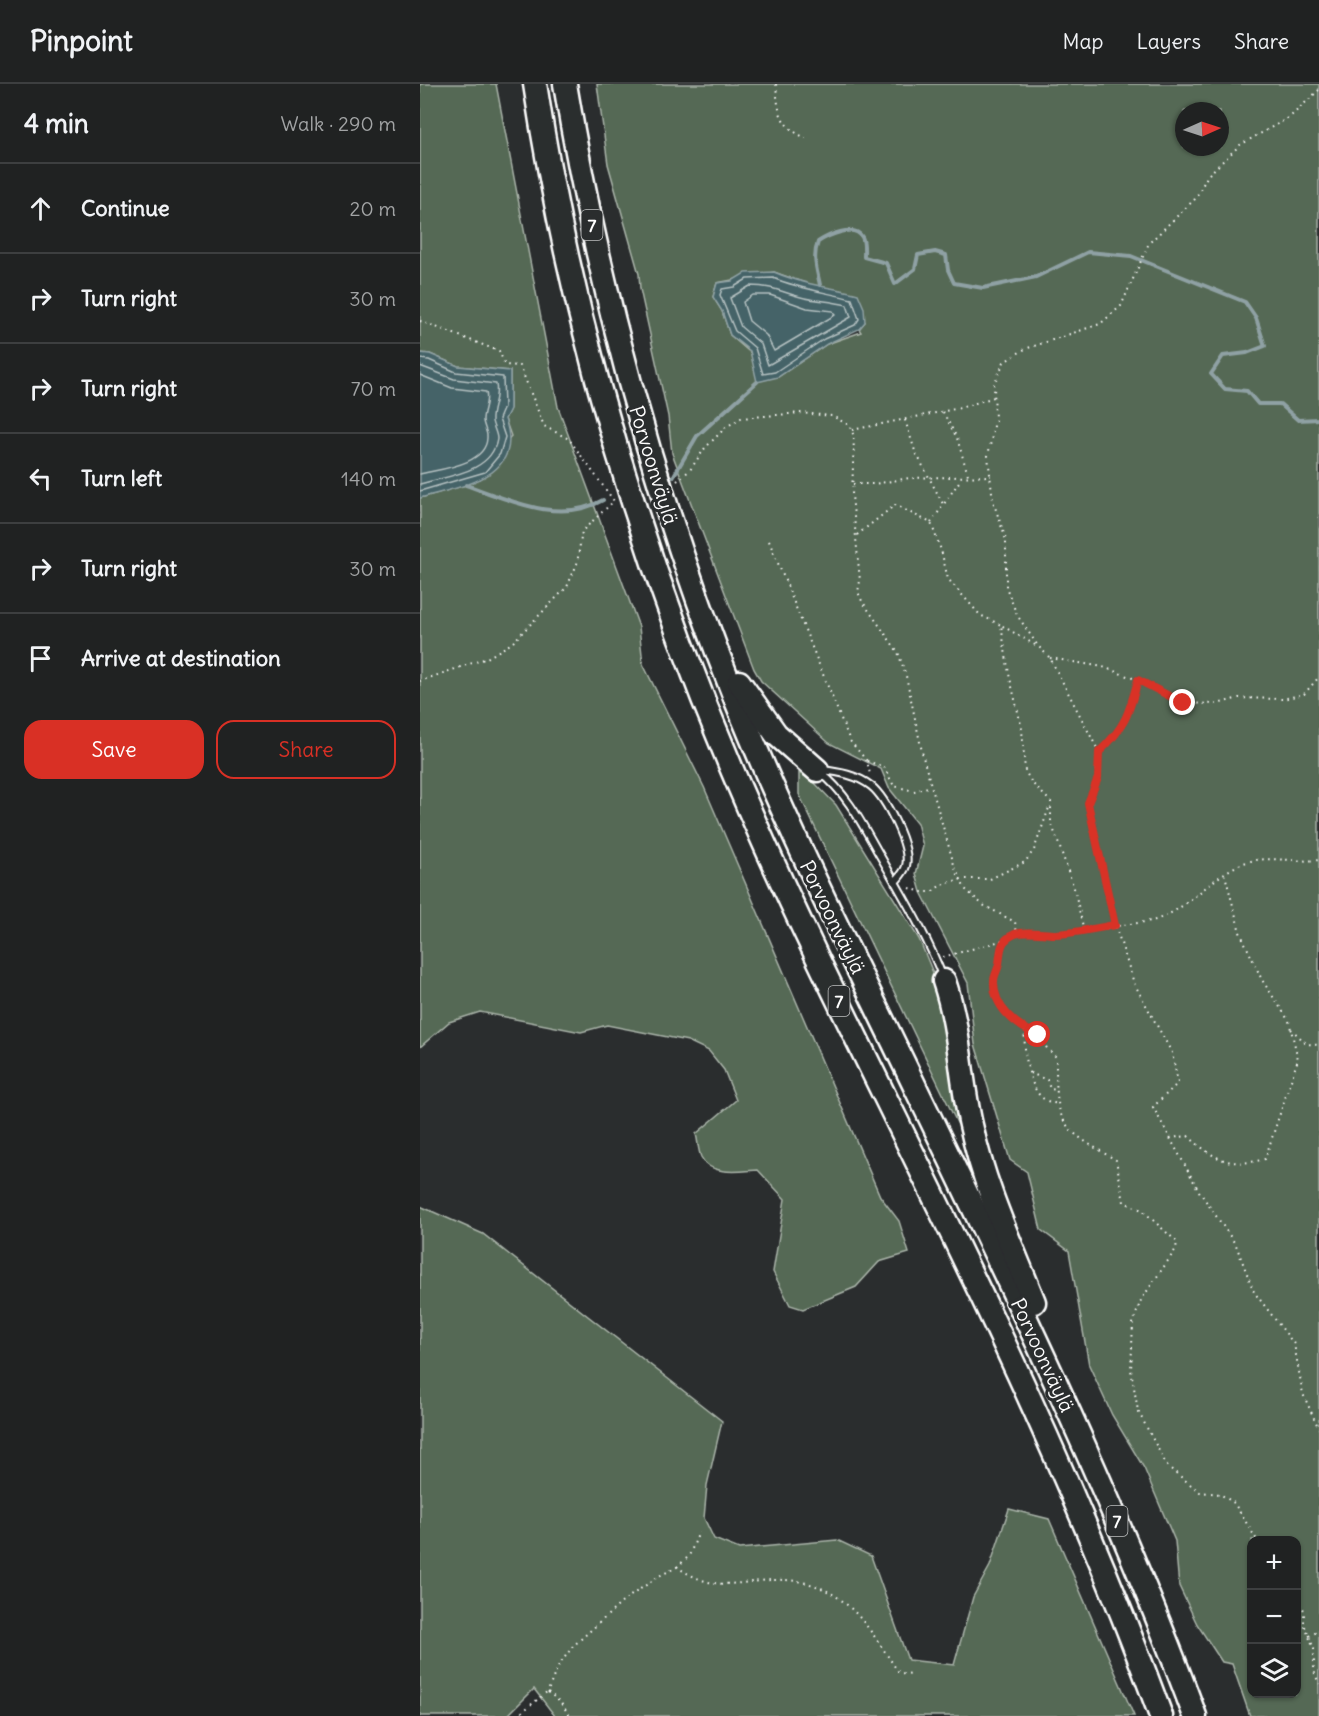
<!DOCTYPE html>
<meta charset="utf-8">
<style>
body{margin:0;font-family:Delius,sans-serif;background:#282a2a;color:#f1f3f6}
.controls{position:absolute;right:18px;bottom:18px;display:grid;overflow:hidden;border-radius:12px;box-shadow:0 2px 4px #0004}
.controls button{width:54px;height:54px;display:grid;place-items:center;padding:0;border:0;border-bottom:2px solid #3d3f40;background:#202222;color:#f1f3f6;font:30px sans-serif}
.compass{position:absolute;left:755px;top:18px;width:54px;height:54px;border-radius:50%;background:#202222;box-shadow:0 2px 4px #0004;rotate:87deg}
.stop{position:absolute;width:18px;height:18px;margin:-14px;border:4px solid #d93025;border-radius:50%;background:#fff}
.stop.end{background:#d93025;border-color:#fff;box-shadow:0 2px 6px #0008}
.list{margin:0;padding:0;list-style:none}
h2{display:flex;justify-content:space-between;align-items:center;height:78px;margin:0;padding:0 24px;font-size:26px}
h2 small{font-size:20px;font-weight:400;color:#a2a4a5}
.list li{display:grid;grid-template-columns:39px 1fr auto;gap:18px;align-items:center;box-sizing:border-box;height:90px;padding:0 24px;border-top:2px solid #3d3f40}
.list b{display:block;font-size:22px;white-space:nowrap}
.list em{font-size:20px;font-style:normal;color:#a2a4a5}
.actions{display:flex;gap:12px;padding:18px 24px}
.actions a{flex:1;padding:14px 0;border:2px solid #d93025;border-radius:18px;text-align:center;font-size:21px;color:#d93025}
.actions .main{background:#d93025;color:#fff}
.icon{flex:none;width:33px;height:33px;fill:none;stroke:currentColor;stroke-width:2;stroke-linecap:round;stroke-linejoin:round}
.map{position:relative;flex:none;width:899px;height:1632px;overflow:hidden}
header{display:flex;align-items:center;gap:36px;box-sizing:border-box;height:84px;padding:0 30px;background:#202222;border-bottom:2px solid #3d3f40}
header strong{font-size:28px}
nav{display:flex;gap:33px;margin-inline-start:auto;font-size:21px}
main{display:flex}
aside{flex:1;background:#202222}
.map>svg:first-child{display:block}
</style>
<header>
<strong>Pinpoint</strong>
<nav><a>Map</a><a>Layers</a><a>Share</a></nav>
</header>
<main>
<aside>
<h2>4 min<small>Walk · 290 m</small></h2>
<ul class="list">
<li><svg class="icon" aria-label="ahead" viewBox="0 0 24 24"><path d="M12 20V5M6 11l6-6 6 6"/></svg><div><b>Continue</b></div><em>20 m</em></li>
<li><svg class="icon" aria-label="right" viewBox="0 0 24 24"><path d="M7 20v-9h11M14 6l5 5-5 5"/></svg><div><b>Turn right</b></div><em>30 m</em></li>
<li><svg class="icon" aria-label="right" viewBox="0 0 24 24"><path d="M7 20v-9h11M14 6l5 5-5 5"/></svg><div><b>Turn right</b></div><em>70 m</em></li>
<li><svg class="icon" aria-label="left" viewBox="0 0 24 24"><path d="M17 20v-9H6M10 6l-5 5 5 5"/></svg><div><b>Turn left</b></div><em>140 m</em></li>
<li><svg class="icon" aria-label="right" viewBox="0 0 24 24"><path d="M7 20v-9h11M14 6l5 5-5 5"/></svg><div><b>Turn right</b></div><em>30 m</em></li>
<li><svg class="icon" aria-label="arrive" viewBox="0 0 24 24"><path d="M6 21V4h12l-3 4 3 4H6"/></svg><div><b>Arrive at destination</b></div></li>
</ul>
<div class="actions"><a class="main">Save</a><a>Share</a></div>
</aside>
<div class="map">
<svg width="899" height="1632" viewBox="0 0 899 1632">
<rect width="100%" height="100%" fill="#2a2d2e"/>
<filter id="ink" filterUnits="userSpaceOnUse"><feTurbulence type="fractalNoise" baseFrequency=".0167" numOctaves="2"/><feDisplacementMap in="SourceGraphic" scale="12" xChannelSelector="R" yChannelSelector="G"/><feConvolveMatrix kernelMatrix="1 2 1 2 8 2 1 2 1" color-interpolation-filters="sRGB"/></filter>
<g filter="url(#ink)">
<g fill="#556954" stroke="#aab4aa" stroke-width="1.5" fill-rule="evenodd">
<path d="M0,0H76L138,323L219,543L223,580L284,703L460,1112L479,1137L489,1169L459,1178L436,1203L383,1225L370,1221L353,1188L365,1115L338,1086C321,1087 291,1093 281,1073C278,1066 278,1057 276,1050L316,1016L304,986L289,967L268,957L187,941L161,948L60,928L29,938L0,963V414L46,401L91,352L85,335L90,324V287L38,282L10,270L0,269Z"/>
<path d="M177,0H899V1632H830L812,1580L802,1578L777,1540L759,1502L755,1457L724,1384L692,1331L669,1281L649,1167L621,1146L607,1088L590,1076L555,960L548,899L501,808L496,790L503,762L497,739L469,704L461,685L409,659L341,597L334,585L252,369L248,332L220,205L219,190L188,80ZM764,27H800V63H764ZM354,188L393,202L445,238L439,245L441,248L407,260L358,293L310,251L302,227L293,213L297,199ZM832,1456H876V1610H832Z"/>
<path d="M379,689L392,696L416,721L499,855L526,920L534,965L538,1041L379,710Z"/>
<path d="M0,1122L63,1150L302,1337L287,1401L284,1434L294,1455L319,1465L417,1456L451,1472L488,1576L534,1581L553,1513L570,1482L589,1425L629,1435L714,1632H135L114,1605L87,1632H0Z"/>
</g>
<g fill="#456367" stroke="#8fa1a4" stroke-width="1.5">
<path d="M354,188C382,200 409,203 438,210L444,224L445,238L439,245L407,260L358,293L337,298L330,267L310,251L302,227L293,213L297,199L312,197L325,189Z"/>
<path d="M0,269L10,270L38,282L90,287V325L85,335C106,394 41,402 0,414Z"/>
</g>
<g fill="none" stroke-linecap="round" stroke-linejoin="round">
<g stroke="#b5c1c2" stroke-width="1.5">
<path d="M353,194C380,205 405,208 432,215L439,235L435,241L404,255L355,288L343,290L335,264L315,247L300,211L302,205L314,203L327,195Z"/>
<path d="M330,202C358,202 365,211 390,215C402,217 414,218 427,221L431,233L348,281L341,260L321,243L310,214Z"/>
<path d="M333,211H350L387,224L413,227L415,231L354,267L346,251L329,237L323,218Z"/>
<path d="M0,275L9,276L36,288L83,293L84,323L79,335L85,353L80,370L65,388L0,407"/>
<path d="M0,282L34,295L76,300C79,314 71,325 72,337C73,343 77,349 77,355C72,389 26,392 0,400"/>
<path d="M0,291L32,304L66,308C69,318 63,326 63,336C63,342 68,348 67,354C66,381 20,385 0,390"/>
</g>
<g stroke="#8fa1a4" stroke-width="4">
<path d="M400,201C397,186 392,173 398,158C407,152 434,139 442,153C445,158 444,168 444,173L466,179L475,200L495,185L498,171L515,168L526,171L528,186L534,199L563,204L616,193L668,168L711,172L825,218L836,234L845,262L827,269L803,272L791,290L805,305L827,307L838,320H860L878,336L899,335"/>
<path d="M253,393L277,352L337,298"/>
<path d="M46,401C89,416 140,441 183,416"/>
</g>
<g stroke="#fff" stroke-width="10">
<g id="lane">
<path d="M402,686C419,688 437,691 451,702C466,714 491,763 486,782C484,789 479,793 475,798"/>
<path d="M400,688C429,711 444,744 462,775C484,814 507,852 523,894"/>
</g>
</g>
<g stroke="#fff" stroke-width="27">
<g id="highway">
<path d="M115,0C153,251 227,493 329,725C395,876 471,1022 542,1171C615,1321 683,1475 741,1632"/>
<path d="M145,0C180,212 237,419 317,619C371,753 437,882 499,1011C598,1215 696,1419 775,1632"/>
<path d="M319,598L356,650L397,686"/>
<path d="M524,897C540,944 540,993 551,1041C564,1102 591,1160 614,1218"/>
</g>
</g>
<g stroke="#fff" stroke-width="2" stroke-dasharray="1.5 4.5" stroke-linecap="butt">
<path d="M356,0C358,27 359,42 386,54"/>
<path d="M899,6L870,33L820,61L788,91L775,115L729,159L701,222L680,240L605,265L584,278L574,300L575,337L568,372L573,417L586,456V503L597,531L618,562L630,574L679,668L677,694L668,719L695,841L714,899L752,969L758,999L733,1023L779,1107L816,1161L834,1208L874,1260L883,1310L899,1345"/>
<path d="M0,237L79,267L85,281L100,282L124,342L149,355L194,417L162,447L157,480L147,503L92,559L67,574L0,597"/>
<path d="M523,328L537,354L549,394"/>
<path d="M485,336L495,367L523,420"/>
<path d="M432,346L540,324L574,313"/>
<path d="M257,397L270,386L285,364L306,343L321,334L380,329L412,332L429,341L434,352L432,411L440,497L438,508L442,517L478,568L486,592L504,677L535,784L545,805L563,821L595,838L597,849"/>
<path d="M433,400H454L489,394L571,392"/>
<path d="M511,439L541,395"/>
<path d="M437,451L475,421L511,439L521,466L528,495L560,531L581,541"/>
<path d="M349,457L430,657L447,677L450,690"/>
<path d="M615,561L581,541L589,590L602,645L605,687L612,699L631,718V738L654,804L664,847"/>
<path d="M630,574L683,583L718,596L763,619L797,620L819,614L863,615L884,610L899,593"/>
<path d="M679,668C705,644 709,629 718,596"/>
<path d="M447,677L464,683L474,702L494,707L511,702"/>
<path d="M490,804L501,808H512L521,801L541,795H570L605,778L614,766L630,721"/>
<path d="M584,856L579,867V880L573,895L575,907L583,926L594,938L618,951L626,963L636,973C636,1040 638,1043 696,1076L704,1118L722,1126L757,1158L756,1165L721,1216L713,1239L711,1286L718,1327L747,1382L780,1408L800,1410L814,1419L837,1456"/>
<path d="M523,873L584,856L597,849L638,850L732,837C767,827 789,794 821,780C846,770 873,779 899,776"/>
<path d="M871,945L887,960L899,961"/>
<path d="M605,946C603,963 608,1005 624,1015C628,1018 634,1019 638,1020"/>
<path d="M610,989L627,996L630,1005L637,1006"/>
<path d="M750,1054L768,1052C795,1076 810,1084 845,1075L878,975L869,937L842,896L820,848L805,791"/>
<path d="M257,1483L269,1472L279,1448"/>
<path d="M876,1515L884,1526V1540L894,1565V1587L899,1600"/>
<path d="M889,1552L899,1547"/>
<path d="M128,1608L140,1618L150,1632"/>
<path d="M97,1632L128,1607L137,1584L153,1562L206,1515L239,1492L257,1483C289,1504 304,1501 340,1497C417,1488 442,1533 479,1589L494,1590"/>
</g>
<use href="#lane" stroke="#2a2d2e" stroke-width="6"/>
<use href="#highway" stroke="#2a2d2e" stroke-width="22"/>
</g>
</g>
<g fill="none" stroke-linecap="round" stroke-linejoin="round" filter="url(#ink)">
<path stroke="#d93025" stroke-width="8" d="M618,951C596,942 573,923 574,897C574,891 578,886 579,880C581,866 579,857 595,850C606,846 624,850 636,850C656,849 676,844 695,841L668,719L678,694L679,668C705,644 709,629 718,596L763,619"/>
</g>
<g text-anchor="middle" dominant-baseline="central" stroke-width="6" stroke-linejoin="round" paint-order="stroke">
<g fill="#2a2d2e" stroke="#bfc0c0" stroke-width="1.5">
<rect x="161.5" y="126" width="21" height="30" rx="4.5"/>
<rect x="408.5" y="902" width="21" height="30" rx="4.5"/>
<rect x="686.5" y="1422" width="21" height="30" rx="4.5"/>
</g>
<g font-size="18" font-weight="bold" fill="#fff">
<text x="172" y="141">7</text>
<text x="419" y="917">7</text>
<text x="697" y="1437">7</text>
</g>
<g font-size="20" fill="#fff" stroke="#2a2d2e">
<text transform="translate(234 381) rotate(73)">Porvoonväylä</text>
<text transform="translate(413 833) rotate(64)">Porvoonväylä</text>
<text transform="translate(623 1271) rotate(65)">Porvoonväylä</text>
</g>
</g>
</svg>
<div class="controls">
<button>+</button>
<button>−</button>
<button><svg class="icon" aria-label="layers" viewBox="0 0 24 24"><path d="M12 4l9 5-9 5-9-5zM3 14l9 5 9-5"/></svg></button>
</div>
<svg class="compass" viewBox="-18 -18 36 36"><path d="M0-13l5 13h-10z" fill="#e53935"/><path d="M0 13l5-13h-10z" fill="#a2a4a5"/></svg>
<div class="stop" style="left:618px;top:951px"></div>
<div class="stop end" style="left:763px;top:619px"></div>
</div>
</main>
